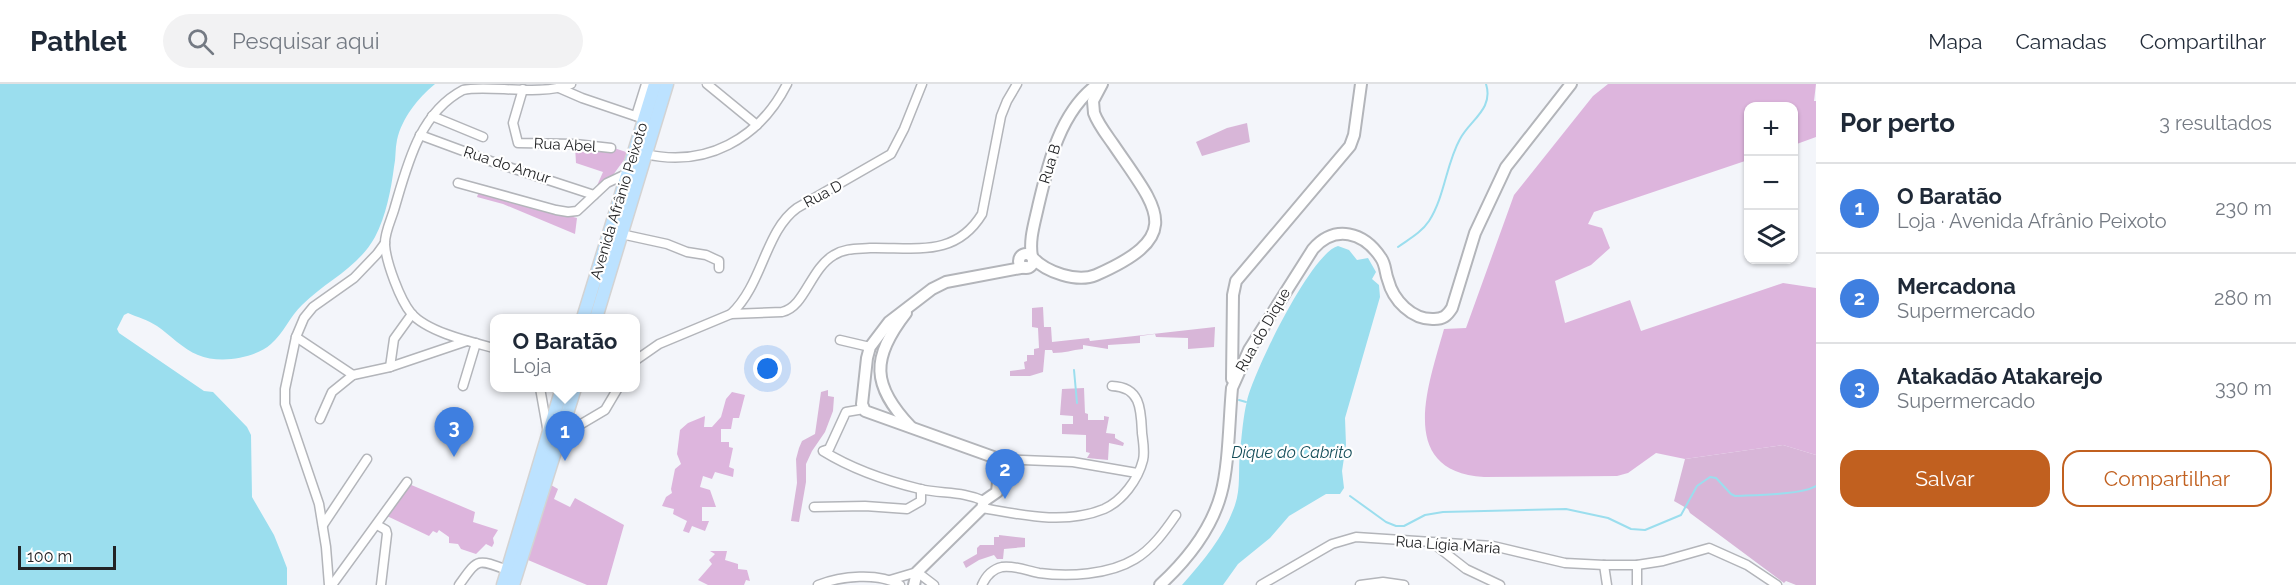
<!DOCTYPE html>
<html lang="pt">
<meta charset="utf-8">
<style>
body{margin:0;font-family:Raleway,sans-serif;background:#f2f2f3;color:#1f2937}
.controls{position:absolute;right:18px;top:18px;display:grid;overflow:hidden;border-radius:12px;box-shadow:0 2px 4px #0004}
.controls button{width:54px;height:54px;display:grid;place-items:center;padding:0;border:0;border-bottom:2px solid #e0e1e3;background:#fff;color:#1f2937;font:30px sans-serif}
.scale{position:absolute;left:18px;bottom:15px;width:98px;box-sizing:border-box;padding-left:6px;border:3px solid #222325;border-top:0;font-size:16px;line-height:21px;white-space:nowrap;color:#222325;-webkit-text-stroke:4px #fff;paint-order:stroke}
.you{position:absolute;left:768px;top:285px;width:21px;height:21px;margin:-15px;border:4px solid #fff;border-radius:50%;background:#1a73e8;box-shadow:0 0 0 9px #1a73e833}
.badge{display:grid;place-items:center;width:39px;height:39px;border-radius:50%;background:#c1601f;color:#fff;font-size:20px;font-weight:700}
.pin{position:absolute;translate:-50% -50px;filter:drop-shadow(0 2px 3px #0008)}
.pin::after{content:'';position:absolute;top:32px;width:21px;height:18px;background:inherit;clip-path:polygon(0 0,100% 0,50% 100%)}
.popup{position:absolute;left:490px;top:230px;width:150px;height:78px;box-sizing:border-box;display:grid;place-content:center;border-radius:12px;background:#fff;filter:drop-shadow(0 2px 4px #0005);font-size:20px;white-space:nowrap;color:#747a83}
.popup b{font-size:22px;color:#1f2937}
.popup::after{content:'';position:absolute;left:50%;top:100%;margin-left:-12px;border:12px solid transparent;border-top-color:#fff}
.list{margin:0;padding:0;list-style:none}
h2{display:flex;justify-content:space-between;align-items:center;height:78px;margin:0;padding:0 24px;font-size:26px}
h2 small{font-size:20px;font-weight:400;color:#747a83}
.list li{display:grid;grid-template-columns:39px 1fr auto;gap:18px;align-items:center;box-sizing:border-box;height:90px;padding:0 24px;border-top:2px solid #e0e1e3}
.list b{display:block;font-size:22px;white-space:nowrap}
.list p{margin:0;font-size:20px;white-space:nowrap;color:#747a83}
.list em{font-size:20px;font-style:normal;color:#747a83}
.actions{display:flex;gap:12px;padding:18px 24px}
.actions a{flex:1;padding:14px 0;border:2px solid #c1601f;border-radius:18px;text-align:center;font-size:21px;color:#c1601f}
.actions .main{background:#c1601f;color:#fff}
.icon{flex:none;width:33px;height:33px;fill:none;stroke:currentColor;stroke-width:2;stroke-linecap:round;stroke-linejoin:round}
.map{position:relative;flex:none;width:1816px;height:501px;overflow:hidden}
header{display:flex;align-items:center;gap:36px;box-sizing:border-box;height:84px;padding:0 30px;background:#fff;border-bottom:2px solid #e0e1e3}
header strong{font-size:28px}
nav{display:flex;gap:33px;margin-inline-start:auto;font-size:21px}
.search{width:420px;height:54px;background:#f2f2f3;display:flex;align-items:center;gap:15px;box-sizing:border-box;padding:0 21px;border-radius:33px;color:#747a83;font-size:22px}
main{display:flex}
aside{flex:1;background:#fff}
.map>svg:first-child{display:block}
</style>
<header>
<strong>Pathlet</strong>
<div class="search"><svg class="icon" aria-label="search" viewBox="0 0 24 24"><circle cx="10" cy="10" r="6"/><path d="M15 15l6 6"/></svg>Pesquisar aqui</div>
<nav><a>Mapa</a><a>Camadas</a><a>Compartilhar</a></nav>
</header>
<main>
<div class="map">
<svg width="1816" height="501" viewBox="0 0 1816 501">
<rect width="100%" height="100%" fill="#f3f5fa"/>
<g fill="#d8b6d8">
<path d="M1247,39L1250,58L1202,72L1196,58L1227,44Z"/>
<path d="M1043,223L1044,243H1051L1052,258L1089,254L1090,257L1215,243L1214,263L1188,265V254L1156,253L1155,250L1140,252V259L1108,261V265L1083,261V265C1071,266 1066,269 1053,269L1052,266H1045L1043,288L1030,292H1010V287L1025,285L1024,278L1027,277V271H1034V265L1039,264L1038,244L1032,243V224Z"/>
<path d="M1084,304L1085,329L1088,330V336H1104V332L1109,333L1106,349L1115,350V354L1124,359L1123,362L1109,359L1108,376L1087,374L1090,369L1086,368V351L1062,350V340H1073V332L1060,331L1062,305Z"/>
<path d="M828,306V312L834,313L833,327L825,348L812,367L806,380V398L799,438L791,437L797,399L796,375L799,364L802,357L815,350L821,308Z"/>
<path d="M1783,361L1816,371V501H1796L1786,497L1784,499L1690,429L1688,425L1674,417L1685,375Z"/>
<path d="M999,451L1025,454V463L1004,465L1003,475H997L994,471L979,476L966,484L963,478L977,470V464L980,461H994V453H999Z"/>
</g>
<g fill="#ddb5dd">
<path d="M1608,0H1816L1814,17H1816V53L1794,61V22H1748V76L1594,128L1588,140L1602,144L1610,164L1591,181L1555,197L1565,239L1630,216L1641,247L1783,199L1816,204V371L1783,361L1685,375L1656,369L1628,389L1617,392L1484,393C1396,387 1428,302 1444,245L1466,244L1514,111L1593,12Z"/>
<path d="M575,62L611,63L629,69L600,109L596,104L603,88L576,79Z"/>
<path d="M479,107L577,134L575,150L503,120L477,113Z"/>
<path d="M732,308L745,311L739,334H733L731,345H721V358H729V363L733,364L729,383L734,385L733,393L715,388L712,395L703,392L700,403L710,406L716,423H702V437H709L705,447L692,442L689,449L683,447L687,437L673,430L674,425L662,422L666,413L672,409L671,405L675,385L681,380L677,370L680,346L688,339L705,332L704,343H712L721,333L726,315Z"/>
<path d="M409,400L475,428L473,438L498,446L493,454L494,459L492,463L486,460L476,470L461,465L458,460L449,459V453L439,446L437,449L433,447L429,452L387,432Z"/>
<path d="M551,401L558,405L554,415L570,423L575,414L624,441L607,501H587L528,476Z"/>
<path d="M710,467H727L725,476L738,480V485L747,486L750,497L746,496L744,501H708L698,496L712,480L709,476L715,470Z"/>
</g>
<g fill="#9bdeee">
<path d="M0,0H435C418,14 402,34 397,56C395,65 396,74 394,83C391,106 386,132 375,153C357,185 327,196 302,221C290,232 284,249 271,260C254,275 219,280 198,271C183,265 170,251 157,242C148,236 137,233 128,229L124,231L117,245L119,249L204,307L213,308L247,343L251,351L252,413L274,451L282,471L287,484V501H0Z"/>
<path d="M1338,162L1349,166L1357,176L1368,174L1376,188L1372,195L1379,201L1380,213L1345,334L1346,361L1342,387L1344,404L1340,410H1326L1289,432L1270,454L1238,480L1223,501H1182C1204,476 1224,453 1235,421C1241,404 1238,385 1240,367C1242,351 1243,333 1247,317C1253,289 1311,169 1338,162Z"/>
</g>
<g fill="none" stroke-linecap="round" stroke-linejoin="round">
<g stroke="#9bdeee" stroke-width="2">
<path d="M1398,163C1409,155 1421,149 1429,137C1445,112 1446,80 1460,55C1470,36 1494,25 1486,0"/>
<path d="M1074,286L1077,319"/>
<path d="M1239,316L1246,318"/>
<path d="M1350,412L1386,438L1396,442H1404L1425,431L1443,428L1566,425L1608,434L1631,445L1645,446L1681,431L1697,402L1710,393L1716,394L1731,410L1735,412C1755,411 1800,411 1816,402"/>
</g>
<g stroke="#b3b5ba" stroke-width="11">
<g id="minor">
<path d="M707,0L757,41"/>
<path d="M559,4L582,14L644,35"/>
<path d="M523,5L513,39L518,59L575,60L611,64"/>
<path d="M432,32L483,53"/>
<path d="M636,32L646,0"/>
<path d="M420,51L493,78L594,111"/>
<path d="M645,70C706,84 759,55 787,0"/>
<path d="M458,99L556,126L568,128L577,127L607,99L626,90"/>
<path d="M621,150L667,160L687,168L706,171L719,177V184"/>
<path d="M731,230C763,200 765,147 797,124L891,70L904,45L922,0"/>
<path d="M296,253L353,291"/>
<path d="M840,256L870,263"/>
<path d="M494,264C471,258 427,248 411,229C400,216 386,178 385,161C384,150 391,136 394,126C407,82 419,29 463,6C487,0 540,13 571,0"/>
<path d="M636,276L659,260L731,230L782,228C805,223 810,185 834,171C845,164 857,165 870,164C915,163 955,174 982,130L1001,32L1007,17L1017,0"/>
<path d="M390,283L394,255L412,230"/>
<path d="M463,302L476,259"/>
<path d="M540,304L548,349"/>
<path d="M864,325L846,328L829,365L823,367C852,385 887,397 920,405C942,410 963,407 984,417"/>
<path d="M320,335L332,308L353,291L390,283L467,257"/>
<path d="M561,352L605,326L618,304"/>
<path d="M999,375L1073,378L1137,389"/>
<path d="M814,423L865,422L907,425L921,417V405"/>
<path d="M982,424C1022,431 1065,441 1104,425C1122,417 1138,396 1143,376C1145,368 1143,357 1142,349C1141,326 1141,303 1112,302"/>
<path d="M323,441L367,375"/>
<path d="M377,441L386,446L387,450L381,501"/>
<path d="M1434,460L1466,485L1500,501"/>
<path d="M1604,481L1607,501"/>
<path d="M890,496L917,488L934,501"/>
<path d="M329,501L326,463L319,420L285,320V305L296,253L304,234L313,223L354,194L377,170L385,159"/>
<path d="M332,501L407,398"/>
<path d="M459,501C478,475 476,474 507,486"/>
<path d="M818,501C841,492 878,488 900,501"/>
<path d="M982,501C986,492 993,485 1002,483C1014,481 1028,487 1039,489C1068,493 1109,491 1135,475C1152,465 1165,447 1176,431"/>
<path d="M1261,501L1332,460L1356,453L1493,462L1565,479L1604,481H1637L1663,477L1709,464L1747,481L1777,501"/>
<path d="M1360,501L1383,498L1404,501"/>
<path d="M1637,501V481"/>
</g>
</g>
<g stroke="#b3b5ba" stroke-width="14">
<g id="tertiary">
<circle cx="1026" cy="177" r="7"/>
<path d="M1032,173C1029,156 1034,141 1038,123C1048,80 1060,27 1098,0"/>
<path d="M1033,174C1046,188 1077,199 1096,191C1187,151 1157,125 1113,60C1106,50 1098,40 1094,29L1093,17L1102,0"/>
<path d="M906,229C871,274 871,301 911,343"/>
<path d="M1232,295L1233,211L1236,197L1350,62L1354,51L1361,0"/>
<path d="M914,501L917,488L982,424L984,417L997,408L1000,378L999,375L865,327L862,320L867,274L870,263L889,238L932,205L946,198L1026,183"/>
<path d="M1160,501C1187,476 1211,447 1221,410C1229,381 1229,336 1232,304L1249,266L1313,165C1335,140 1364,148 1381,174C1386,181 1385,189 1388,196C1393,216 1412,236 1434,235C1443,235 1447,232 1452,224L1475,149L1506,83L1571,0"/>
</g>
</g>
<g stroke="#d3d3d3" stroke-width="15">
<g id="primary">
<path d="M583,234L655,0"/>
<path d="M596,234L667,0"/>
<path d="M503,501L562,304"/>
<path d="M513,501L575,304"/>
</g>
</g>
<use href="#minor" stroke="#fff" stroke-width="8"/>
<use href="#tertiary" stroke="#fff" stroke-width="10"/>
<use href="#primary" stroke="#bce2ff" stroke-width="12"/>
</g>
<g text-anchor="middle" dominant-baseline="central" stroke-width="4.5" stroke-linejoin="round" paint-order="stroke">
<g font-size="15" fill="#222325" stroke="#fff">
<text transform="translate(565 61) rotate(3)">Rua Abel</text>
<text transform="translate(1050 80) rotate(-73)">Rua B</text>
<text transform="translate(507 81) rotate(18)">Rua do Amur</text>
<text transform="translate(823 110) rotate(-28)">Rua D</text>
<text transform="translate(619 117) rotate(-73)">Avenida Afrânio Peixoto</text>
<text transform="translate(1263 246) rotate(-60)">Rua do Dique</text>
<text transform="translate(1448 461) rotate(4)">Rua Lígia Maria</text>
</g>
<g font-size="16" font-style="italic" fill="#154e5a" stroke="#fff">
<text x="1292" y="368">Dique do Cabrito</text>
</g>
</g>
</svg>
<div class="controls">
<button>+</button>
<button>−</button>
<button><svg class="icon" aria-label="layers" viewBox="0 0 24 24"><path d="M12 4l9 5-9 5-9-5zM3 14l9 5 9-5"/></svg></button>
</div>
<div class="scale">100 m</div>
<div class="you"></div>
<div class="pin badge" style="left:565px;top:377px;background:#3f7fe0">1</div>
<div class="popup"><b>O Baratão</b>Loja</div>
<div class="pin badge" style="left:1005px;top:415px;background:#3f7fe0">2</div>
<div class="pin badge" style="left:454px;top:373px;background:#3f7fe0">3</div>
</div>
<aside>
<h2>Por perto<small>3 resultados</small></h2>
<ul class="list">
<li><span class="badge" style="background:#3f7fe0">1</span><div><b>O Baratão</b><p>Loja · Avenida Afrânio Peixoto</p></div><em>230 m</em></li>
<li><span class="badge" style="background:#3f7fe0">2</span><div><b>Mercadona</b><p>Supermercado</p></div><em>280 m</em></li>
<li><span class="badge" style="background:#3f7fe0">3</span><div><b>Atakadão Atakarejo</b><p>Supermercado</p></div><em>330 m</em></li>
</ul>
<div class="actions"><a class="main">Salvar</a><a>Compartilhar</a></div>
</aside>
</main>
